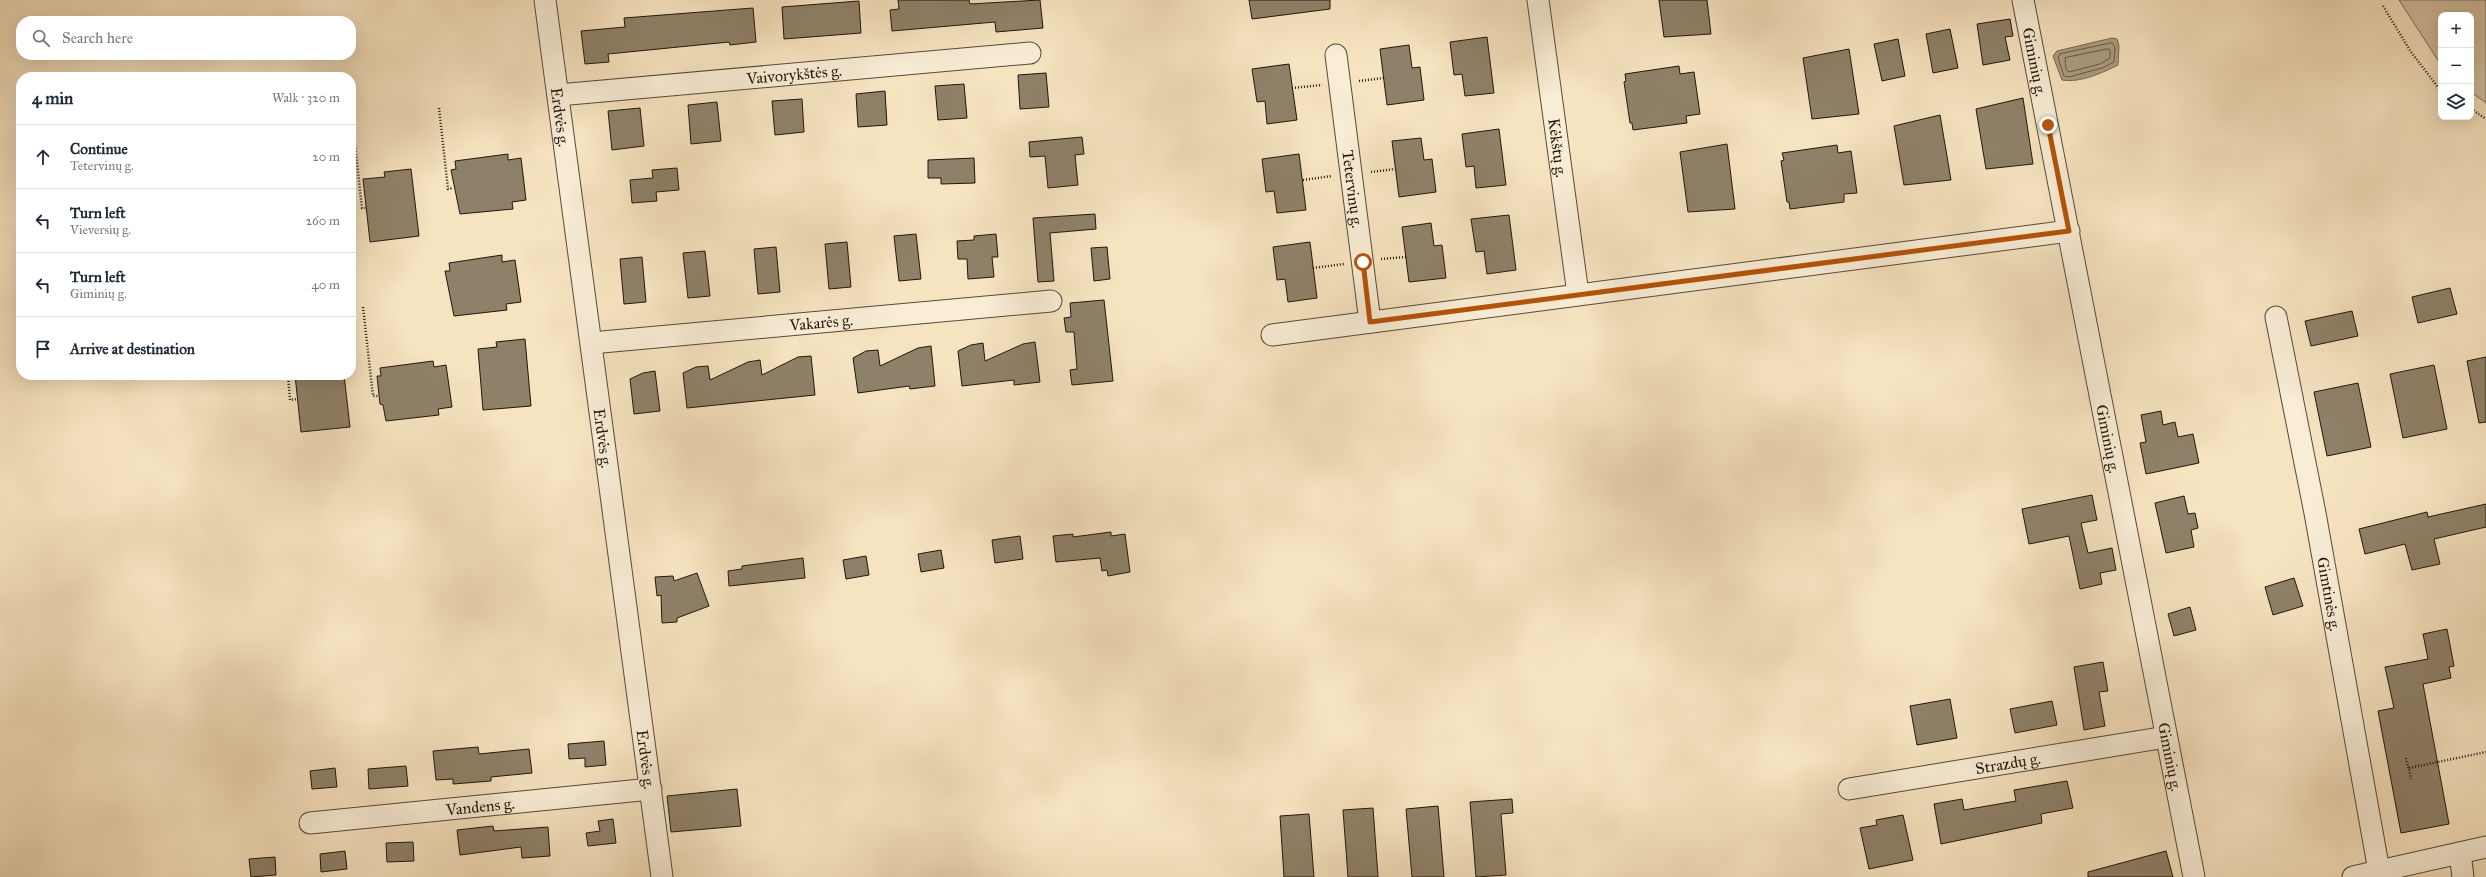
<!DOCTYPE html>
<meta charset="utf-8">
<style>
body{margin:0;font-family:"IM FELL Great Primer",serif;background:#f6f6f7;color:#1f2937}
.controls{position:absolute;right:12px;top:12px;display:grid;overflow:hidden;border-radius:8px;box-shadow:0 4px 16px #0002}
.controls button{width:36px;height:36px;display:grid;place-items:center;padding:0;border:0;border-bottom:1px solid #e0e1e3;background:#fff;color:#1f2937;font:20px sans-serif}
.stop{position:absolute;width:12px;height:12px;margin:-9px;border:3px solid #b45309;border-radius:50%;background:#fff}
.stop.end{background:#b45309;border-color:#fff;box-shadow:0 1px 4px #0008}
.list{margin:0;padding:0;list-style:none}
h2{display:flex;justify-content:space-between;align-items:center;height:52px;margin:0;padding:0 16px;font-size:17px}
h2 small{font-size:13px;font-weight:400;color:#747a83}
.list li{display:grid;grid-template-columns:26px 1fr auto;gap:12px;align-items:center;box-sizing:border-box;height:64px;padding:0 16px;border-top:1px solid #e0e1e3}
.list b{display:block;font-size:15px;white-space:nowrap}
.list p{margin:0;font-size:13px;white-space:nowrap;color:#747a83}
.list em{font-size:13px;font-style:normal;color:#747a83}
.icon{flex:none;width:22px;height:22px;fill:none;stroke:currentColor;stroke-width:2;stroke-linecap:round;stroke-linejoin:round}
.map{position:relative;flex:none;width:2486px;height:877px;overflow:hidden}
.search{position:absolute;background:#fff;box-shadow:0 4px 16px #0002;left:16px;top:16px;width:340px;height:44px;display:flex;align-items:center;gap:10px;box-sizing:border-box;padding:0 14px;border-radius:16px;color:#747a83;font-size:15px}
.panel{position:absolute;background:#fff;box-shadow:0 4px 16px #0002;left:16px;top:72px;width:340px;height:308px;border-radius:16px}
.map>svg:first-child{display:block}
</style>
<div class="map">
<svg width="2486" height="877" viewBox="0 0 2486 877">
<rect width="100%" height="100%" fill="#f6e3c0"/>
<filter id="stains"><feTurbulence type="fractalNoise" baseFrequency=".005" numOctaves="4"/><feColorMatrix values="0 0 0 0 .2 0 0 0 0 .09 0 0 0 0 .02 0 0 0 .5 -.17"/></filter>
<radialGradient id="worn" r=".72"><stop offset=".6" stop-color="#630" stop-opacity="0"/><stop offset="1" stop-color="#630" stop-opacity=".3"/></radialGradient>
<path fill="#d2c0a1" stroke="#796c56" d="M2399,0H2486V103L2471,92V15H2441V65Z"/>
<path fill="#ad9e82" stroke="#756852" d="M2112,38L2117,39L2119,46L2118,65C2102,73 2080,83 2062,80L2053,56L2057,51Z"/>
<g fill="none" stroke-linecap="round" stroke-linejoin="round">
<g stroke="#665a46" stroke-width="1">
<path d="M2112,43L2115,47L2114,62L2102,68L2069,77L2064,76L2058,58L2060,54Z"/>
<path d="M2108,49L2110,50V58L2100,64L2069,72L2066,69L2065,58Z"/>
</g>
</g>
<g fill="#8f8169" stroke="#20170a">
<path d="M898,0H969L970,4L1040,0L1043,28L996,32L995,22L892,31L890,10L899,9Z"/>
<path d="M1249,0H1330V9L1252,19Z"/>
<path d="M1659,0H1707L1711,34L1664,37Z"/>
<path d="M859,1L861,33L784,39L782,7Z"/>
<path d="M753,8L756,42L730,45L729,42L608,54L609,62L585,64L581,31L625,27L624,18Z"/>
<path d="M2010,19L2013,36L2005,37L2010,60L1983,65L1977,24Z"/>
<path d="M1950,29L1958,68L1933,73L1926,34Z"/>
<path d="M1487,37L1494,93L1465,96L1462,74L1454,75L1450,42Z"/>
<path d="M1898,39L1905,76L1882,81L1874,44Z"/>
<path d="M1409,45L1412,68L1420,67L1424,100L1387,105L1380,49Z"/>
<path d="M1849,49L1859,114L1812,119L1803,58Z"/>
<path d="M1289,64L1297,120L1267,124L1265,101L1257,102L1252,69Z"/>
<path d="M1679,66L1680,74L1694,72L1700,114L1686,116L1687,123L1633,130L1632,123H1630L1624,82L1626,81L1625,74Z"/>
<path d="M1046,73L1049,107L1020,109L1018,75Z"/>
<path d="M964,84L967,118L938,120L935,86Z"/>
<path d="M885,91L887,125L858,127L856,94Z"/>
<path d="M2023,98L2033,164L1986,169L1976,109Z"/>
<path d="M802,99L804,132L775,135L772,101Z"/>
<path d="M717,102L721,141L691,144L688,105Z"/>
<path d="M640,108L644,146L612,150L608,111Z"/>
<path d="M1940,115L1951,180L1904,185L1894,126Z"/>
<path d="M1499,129L1506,185L1476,188L1474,166L1466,167L1462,134Z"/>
<path d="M1082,137L1084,154L1075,155L1078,185L1048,188L1045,156L1030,157L1029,142Z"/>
<path d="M1421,138L1424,160L1432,159L1436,192L1399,197L1392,141Z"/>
<path d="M1727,144L1735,209L1688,212L1680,152Z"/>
<path d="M1837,145L1838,153L1851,151L1857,193L1844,194V202L1790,209L1789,202H1787L1781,161L1784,160L1782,153Z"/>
<path d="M508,154V160L521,158L526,200L512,202L513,209L460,214L451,170L456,169L455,161Z"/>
<path d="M1299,154L1306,210L1277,213L1274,191L1266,192L1262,159Z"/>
<path d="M974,158L975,183L941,184V178H928V160Z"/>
<path d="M677,168L679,190L656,192L657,201L632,203L630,180L653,178L652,170Z"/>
<path d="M411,169L419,236L370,242L363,179L385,177L384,172Z"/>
<path d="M1095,214L1096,229L1050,233L1054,281L1038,282L1033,218Z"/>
<path d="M1509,215L1516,270L1487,274L1484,251L1476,252L1471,219Z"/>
<path d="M1431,223L1434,246L1442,245L1446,278L1409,282L1402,227Z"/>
<path d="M916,234L921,279L899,281L894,236Z"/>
<path d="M996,234L998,257H992L994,277L968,279L967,259H958L957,241L974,240V236Z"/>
<path d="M847,242L851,287L829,289L825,244Z"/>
<path d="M1310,242L1317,298L1288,302L1285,279L1277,280L1273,247Z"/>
<path d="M776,247L780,292L758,294L754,249Z"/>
<path d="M1107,247L1110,279L1094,281L1091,248Z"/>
<path d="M705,251L710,296L688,298L683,253Z"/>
<path d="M502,255V262L515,260L521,302L506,304L507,310L454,316L445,271H450L449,263Z"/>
<path d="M642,257L646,302L624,304L620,259Z"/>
<path d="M2450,288L2457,314L2418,323L2412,297Z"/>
<path d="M1104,300L1113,381L1072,385L1070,370L1077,369L1074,332H1066L1064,318L1071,317L1070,303Z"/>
<path d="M2352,311L2358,336L2311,346L2305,321Z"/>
<path d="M525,339L531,406L483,410L478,349L497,347L496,342Z"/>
<path d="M1035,342L1040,382L1014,385V380L962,386L958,351L971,345L983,343L985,361L1023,344Z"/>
<path d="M931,346L935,386L910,389L909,386L858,393L853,358L866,351L878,350L880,366L918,348Z"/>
<path d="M811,356L815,395L687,408L683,373L696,367L708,366L710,380L748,362L760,360L762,375L798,357Z"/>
<path d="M2486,357V422L2479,423L2467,361Z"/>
<path d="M433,361L434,367L446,365L452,407L438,409L439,415L386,421L383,405L380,404L377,376H381L380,368Z"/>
<path d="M2434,365L2447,429L2403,438L2390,374Z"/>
<path d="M655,371L660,411L634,414L630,379L643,373Z"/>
<path d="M295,375H344L350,427L301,432Z"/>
<path d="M2358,383L2371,447L2327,456L2314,392Z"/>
<path d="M2161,411L2163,425L2175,422L2178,437L2193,434L2199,463L2146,474L2140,443L2146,442L2141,415Z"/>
<path d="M2092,495L2097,520L2081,523L2088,553L2112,548L2116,570L2100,573L2102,584L2080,589L2069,536L2029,544L2022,509Z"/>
<path d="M2184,496L2188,514L2195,513L2198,528L2191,530L2194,547L2166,553L2155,503Z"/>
<path d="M2486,504V527L2434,539L2440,564L2412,570L2405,544L2365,554L2359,529L2427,512L2428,517Z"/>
<path d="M1111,532V536L1125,534L1130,572L1108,576L1107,570L1102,571L1100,558L1056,562L1053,536L1073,534V537Z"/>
<path d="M1020,536L1023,559L995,563L992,540Z"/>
<path d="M941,550L944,568L921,572L918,554Z"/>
<path d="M866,556L869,575L846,579L843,560Z"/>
<path d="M803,558L805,578L729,586L728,571L742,569V566Z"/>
<path d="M697,573L709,606L677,618V622L662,623L661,595L657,596L655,577L673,576L674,581Z"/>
<path d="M2294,578L2303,606L2273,615L2265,587Z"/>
<path d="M2190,607L2196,630L2174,636L2168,614Z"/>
<path d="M2447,629L2454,666L2449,667L2451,678L2423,684L2449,824L2401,833L2378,711L2394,708L2385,667L2428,659L2423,634Z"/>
<path d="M2103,662L2108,691L2099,692L2105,726L2084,730L2074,667Z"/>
<path d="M1950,699L1957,738L1917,745L1910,706Z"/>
<path d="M2052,701L2057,725L2015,733L2010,709Z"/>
<path d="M604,741L606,765L585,767V758L569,759L568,744Z"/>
<path d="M478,747L479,754L529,749L532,773L491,777V781L453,784V779L436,780L433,751Z"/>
<path d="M406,766L408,786L369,789L368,769Z"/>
<path d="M335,768L337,787L312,789L310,771Z"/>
<path d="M2067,781L2073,808L2041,814L2042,823L1941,844L1934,804L1962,799L1964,810L2016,801L2014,790Z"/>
<path d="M737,789L741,826L671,832L667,796Z"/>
<path d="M1512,799L1513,813L1501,814L1506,875L1476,877L1470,802Z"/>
<path d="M1438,806L1444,877H1412L1406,809Z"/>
<path d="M1373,808L1378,877H1348L1343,810Z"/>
<path d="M1309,814L1314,877H1284L1280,816Z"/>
<path d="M1903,815L1913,860L1869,869L1860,828L1877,825L1876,820Z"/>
<path d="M613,819L616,843L588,846L586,833L600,831L598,821Z"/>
<path d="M493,826L494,831L548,827L550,856L522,858L521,847L460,855L457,830Z"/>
<path d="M413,842L414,861L387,862L386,843Z"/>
<path d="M345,851L347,869L321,872L320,854Z"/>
<path d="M2166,851L2173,877H2088V872Z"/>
<path d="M275,857L276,875L251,877L249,859Z"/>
</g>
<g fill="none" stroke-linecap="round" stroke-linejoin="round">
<g stroke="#564a38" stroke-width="23">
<g id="minor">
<path id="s1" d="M545,0L662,877"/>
<path id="s2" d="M1538,0L1578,294"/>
<path id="s3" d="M2023,0L2194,877"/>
<path id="s4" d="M1336,55L1370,322"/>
<path id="s5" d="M558,95L1030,53"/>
<path id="s6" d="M2276,317L2315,513L2379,871"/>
<path d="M1272,335L2069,231"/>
<path id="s7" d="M591,343L1051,301"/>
<path id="s8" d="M1849,789L2166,737"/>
<path id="s9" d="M310,823L651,789"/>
<path d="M2460,853L2463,877"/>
<path d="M2353,877L2486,847"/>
</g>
</g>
<g stroke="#20170a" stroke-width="2.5" stroke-dasharray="1 2" stroke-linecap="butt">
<path d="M2383,6L2411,52L2441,91"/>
<path d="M1359,81L1384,78"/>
<path d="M1292,88L1322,85"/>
<path d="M439,108L448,189L453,188"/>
<path d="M2471,109L2486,119"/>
<path d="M352,118L362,208H366"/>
<path d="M1371,172L1395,169"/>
<path d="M1303,180L1332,176"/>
<path d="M1381,259L1406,257"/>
<path d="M1313,268L1344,264"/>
<path d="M363,307L373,396H379"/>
<path d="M288,375L290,400L297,399"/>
<path d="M2406,758L2411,779"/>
<path d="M2409,768L2486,752"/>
</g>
<use href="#minor" stroke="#f9edd6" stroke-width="21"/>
</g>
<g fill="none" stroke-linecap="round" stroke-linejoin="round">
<path stroke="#b45309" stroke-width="5" d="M1363,262L1370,322L2069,231L2048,125"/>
</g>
<g text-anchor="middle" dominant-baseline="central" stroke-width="3" stroke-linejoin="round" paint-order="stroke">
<g font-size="16" fill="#20170a" stroke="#f9edd6">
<text stroke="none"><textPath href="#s3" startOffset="63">Giminių g.</textPath></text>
<text stroke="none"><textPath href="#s5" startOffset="237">Vaivorykštės g.</textPath></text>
<text stroke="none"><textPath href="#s1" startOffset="118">Erdvės g.</textPath></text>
<text stroke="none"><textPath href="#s2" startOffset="149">Kėkštų g.</textPath></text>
<text stroke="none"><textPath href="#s4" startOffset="135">Tetervinų g.</textPath></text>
<text stroke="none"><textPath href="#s7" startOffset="231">Vakarės g.</textPath></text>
<text stroke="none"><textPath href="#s1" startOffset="442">Erdvės g.</textPath></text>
<text stroke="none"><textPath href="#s3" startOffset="447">Giminių g.</textPath></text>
<text stroke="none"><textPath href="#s6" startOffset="282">Gimtinės g.</textPath></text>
<text stroke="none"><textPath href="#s3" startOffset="771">Giminių g.</textPath></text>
<text stroke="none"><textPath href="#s1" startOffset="766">Erdvės g.</textPath></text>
<text stroke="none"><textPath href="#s8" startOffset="161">Strazdų g.</textPath></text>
<text stroke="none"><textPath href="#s9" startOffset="171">Vandens g.</textPath></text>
</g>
</g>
<rect width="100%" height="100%" filter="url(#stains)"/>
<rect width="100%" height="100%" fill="url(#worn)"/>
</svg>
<div class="controls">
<button>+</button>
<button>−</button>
<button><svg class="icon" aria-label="layers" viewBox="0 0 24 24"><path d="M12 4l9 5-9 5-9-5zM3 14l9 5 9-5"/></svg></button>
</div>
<div class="stop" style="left:1363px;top:262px"></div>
<div class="stop end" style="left:2048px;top:125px"></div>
<div class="search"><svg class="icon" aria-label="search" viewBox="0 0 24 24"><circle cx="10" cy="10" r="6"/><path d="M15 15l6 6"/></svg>Search here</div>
<section class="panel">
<h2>4 min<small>Walk · 320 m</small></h2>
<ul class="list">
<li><svg class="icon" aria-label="ahead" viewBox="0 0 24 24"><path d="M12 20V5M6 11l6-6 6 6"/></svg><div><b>Continue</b><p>Tetervinų g.</p></div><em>20 m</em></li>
<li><svg class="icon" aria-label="left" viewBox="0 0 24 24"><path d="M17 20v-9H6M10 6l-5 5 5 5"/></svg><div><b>Turn left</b><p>Vieversių g.</p></div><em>260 m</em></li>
<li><svg class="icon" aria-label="left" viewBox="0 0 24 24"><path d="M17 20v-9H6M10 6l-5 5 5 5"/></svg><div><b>Turn left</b><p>Giminių g.</p></div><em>40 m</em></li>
<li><svg class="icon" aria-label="arrive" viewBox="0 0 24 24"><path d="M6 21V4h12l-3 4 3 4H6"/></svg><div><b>Arrive at destination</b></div></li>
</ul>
</section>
</div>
